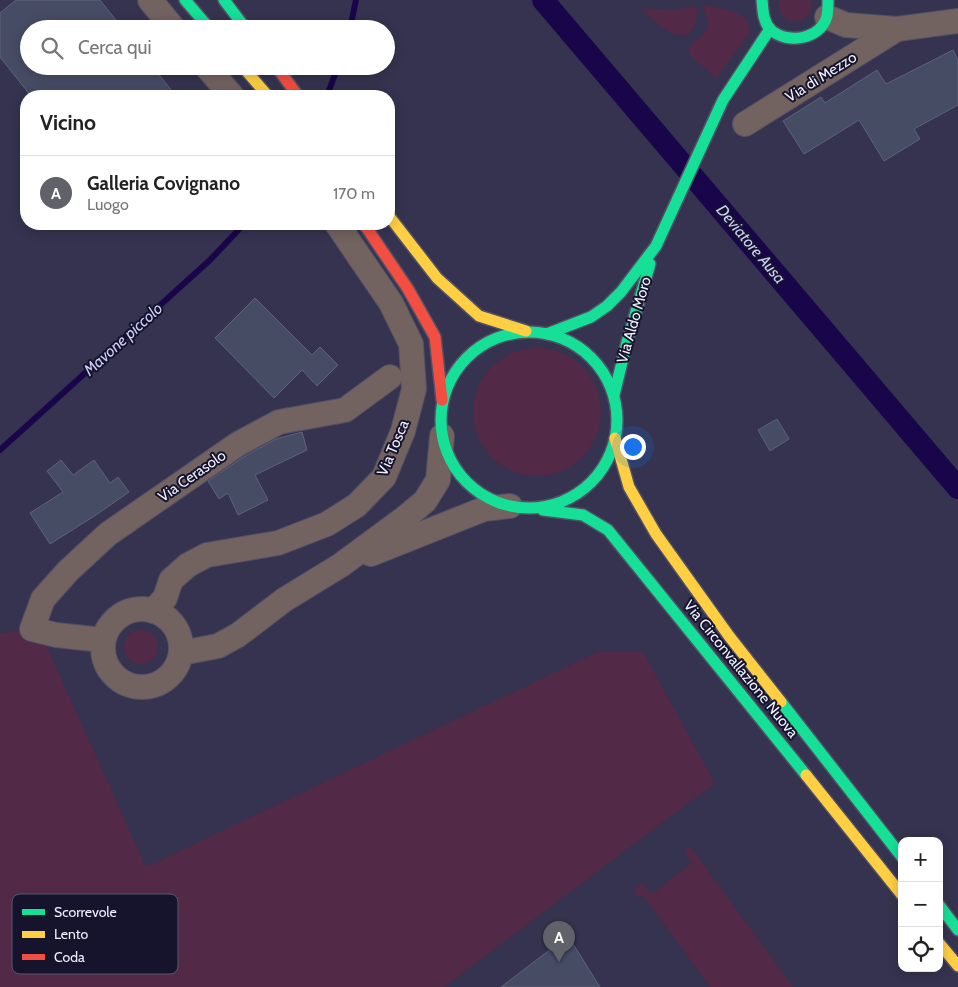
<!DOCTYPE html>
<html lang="it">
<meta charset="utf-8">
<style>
body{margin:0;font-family:Cabin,sans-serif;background:#f6f6f6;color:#222}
.controls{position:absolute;right:15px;bottom:15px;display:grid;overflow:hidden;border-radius:10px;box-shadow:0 2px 12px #0003}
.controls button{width:45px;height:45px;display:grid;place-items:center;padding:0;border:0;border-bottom:1px solid #e0e0e0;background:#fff;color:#222;font:25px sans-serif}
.you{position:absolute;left:632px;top:446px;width:18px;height:18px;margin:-12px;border:4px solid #fff;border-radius:50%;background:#1a73e8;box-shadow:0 0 0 8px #1a73e833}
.badge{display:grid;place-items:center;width:32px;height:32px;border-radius:50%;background:#61616a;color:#fff;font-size:16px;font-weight:700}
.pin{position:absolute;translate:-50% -41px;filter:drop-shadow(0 1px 2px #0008)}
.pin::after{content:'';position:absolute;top:26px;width:18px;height:15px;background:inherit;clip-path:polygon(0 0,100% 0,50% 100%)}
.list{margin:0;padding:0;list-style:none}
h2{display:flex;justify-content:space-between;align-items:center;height:65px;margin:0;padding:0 20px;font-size:21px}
h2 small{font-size:16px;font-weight:400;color:#767676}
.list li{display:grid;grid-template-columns:32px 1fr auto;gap:15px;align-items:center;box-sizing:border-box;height:75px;padding:0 20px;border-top:1px solid #e0e0e0}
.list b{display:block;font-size:19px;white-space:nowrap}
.list p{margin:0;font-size:16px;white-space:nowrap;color:#767676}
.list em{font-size:16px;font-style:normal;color:#767676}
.icon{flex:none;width:28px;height:28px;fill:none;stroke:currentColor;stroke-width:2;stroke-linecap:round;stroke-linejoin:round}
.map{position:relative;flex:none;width:958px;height:987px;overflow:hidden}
.search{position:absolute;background:#fff;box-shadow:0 2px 12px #0003;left:20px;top:20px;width:375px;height:55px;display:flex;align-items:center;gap:12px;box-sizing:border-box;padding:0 18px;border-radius:28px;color:#767676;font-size:19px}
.panel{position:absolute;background:#fff;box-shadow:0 2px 12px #0003;left:20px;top:90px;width:375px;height:140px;border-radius:20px}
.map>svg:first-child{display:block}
</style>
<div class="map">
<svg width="958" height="987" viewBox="0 0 958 987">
<rect width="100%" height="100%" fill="#35334f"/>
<g fill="#522946">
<path d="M779,0H811C816,29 774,28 779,0Z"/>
<path d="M704,5C722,9 754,10 749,34L716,78L689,55C687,41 702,40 707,29C710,23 703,12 704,5Z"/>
<path d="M693,6L697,7L696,23L688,35C669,38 653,21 642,8L675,10Z"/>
<circle cx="537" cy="412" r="64"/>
<path d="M39,629L146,867L598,652H643L715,783L444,987H0V633Z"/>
<circle cx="141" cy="647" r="17"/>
<path d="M690,846L793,987H710L643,895L639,898L633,890L642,883L651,894L692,863L684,851Z"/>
</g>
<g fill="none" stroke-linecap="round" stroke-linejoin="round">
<g stroke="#19054a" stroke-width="6">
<path d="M350,29L356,0"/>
<path d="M327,96L338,66"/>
<path d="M0,450L210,260L244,224"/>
</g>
<path stroke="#19054a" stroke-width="22" d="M543,0L958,488"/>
</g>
<g fill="#474c65" stroke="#5e6279">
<path d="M16,0H100L123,29H29V66H152L176,96H31L0,57V13Z"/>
<path d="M953,50L958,60V105L914,129L920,139L884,161L859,120L804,154L783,121L821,97L825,103L877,70L886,84Z"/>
<path d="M255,298L312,355L320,347L338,365L317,386L302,370L274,398L215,338Z"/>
<path d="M777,419L789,439L770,451L758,430Z"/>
<path d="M302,432L307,450L255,475L268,500L238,515L228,493L219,499L208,481L245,456L276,439Z"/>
<path d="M61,460L73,475L94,460L110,483L118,477L129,492L96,515L50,544L30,513L63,492L47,471Z"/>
<path d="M568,936L600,987H501Z"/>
</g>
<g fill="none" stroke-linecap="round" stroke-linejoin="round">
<g stroke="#515065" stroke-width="26">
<g id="street">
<path d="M150,0L174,29"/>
<path d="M827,17L846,25L897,29L958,21"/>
<path d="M206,66L232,96"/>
<path d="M745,124L897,29"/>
<path d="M371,554L484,509L510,506"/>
<circle cx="142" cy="648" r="39"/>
<path d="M153,611L165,598L171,580L188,565L207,555L278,543L327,524L357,505L384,477L403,431L414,389L411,344L391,303L337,224"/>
<path d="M103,640L56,635L32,629L43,599L68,571L108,534L238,444L279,422L345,410L390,377"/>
<path d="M181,653L218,646L238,635L284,600L341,565L406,517L425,501L438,480L442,436"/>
</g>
</g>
<g stroke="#515065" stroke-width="14">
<g id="fast">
<path d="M185,0L210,29"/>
<path d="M224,0L246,29"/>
<path d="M762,0C763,11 763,22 771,30C788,45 821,39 827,16C828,11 828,5 828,0"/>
<circle cx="529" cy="420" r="88"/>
<path d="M547,334L591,317L607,306L621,292L656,246L723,100L770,29"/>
<path d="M614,395L627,342L650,264"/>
<path d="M543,510L583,515L608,530L806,775"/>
<path d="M781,702L902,857"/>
<path d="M939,905L958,930"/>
</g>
</g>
<g stroke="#515065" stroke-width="14">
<g id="slow">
<path d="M242,66L268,96"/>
<path d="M389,216L437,278L479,316L526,331"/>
<path d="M615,438L629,487L656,534L729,636L781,702"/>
<path d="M806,775L902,895"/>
<path d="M939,943L958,966"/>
</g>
</g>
<g stroke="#515065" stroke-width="14">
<g id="jam">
<path d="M276,66L298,96"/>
<path d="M364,224L408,289L435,337L442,400"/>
</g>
</g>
<use href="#street" stroke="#726260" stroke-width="24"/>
<use href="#fast" stroke="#16e098" stroke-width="11"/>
<use href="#slow" stroke="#ffcf43" stroke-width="11"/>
<use href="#jam" stroke="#f24e42" stroke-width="11"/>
</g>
<g text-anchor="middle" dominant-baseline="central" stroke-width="4" stroke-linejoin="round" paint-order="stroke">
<g font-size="15" fill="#f0f1fe" stroke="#15142c">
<text transform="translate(821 77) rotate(-32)">Via di Mezzo</text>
<text transform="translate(634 320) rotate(-74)">Via Aldo Moro</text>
<text transform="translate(393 448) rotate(-67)">Via Tosca</text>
<text transform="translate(192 476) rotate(-35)">Via Cerasolo</text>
<text transform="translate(741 669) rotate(51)">Via Circonvallazione Nuova</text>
</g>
<g font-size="16" font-style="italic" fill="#cccdf9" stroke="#15142c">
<text transform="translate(751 244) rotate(50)">Deviatore Ausa</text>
<text transform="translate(123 339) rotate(-42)">Mavone piccolo</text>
</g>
</g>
<rect x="12" y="894" width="166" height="80" rx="8" fill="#15142c" stroke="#57566b" stroke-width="1"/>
<rect x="22" y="909" width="23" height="6" fill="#16e098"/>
<rect x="22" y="931" width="23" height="7" fill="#ffcf43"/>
<rect x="22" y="954" width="23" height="6" fill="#f24e42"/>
<g font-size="14" fill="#f0f1fe">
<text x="54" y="917">Scorrevole</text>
<text x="54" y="939">Lento</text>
<text x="54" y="962">Coda</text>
</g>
</svg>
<div class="controls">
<button>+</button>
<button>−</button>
<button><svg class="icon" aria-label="locate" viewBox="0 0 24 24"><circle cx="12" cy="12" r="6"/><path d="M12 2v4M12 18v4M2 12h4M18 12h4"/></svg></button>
</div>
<div class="you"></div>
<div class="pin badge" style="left:559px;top:962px">A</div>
<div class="search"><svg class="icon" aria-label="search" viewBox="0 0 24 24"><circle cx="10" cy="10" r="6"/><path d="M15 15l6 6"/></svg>Cerca qui</div>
<section class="panel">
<h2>Vicino<small></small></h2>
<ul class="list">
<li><span class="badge">A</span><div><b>Galleria Covignano</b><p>Luogo</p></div><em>170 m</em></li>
</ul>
</section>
</div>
